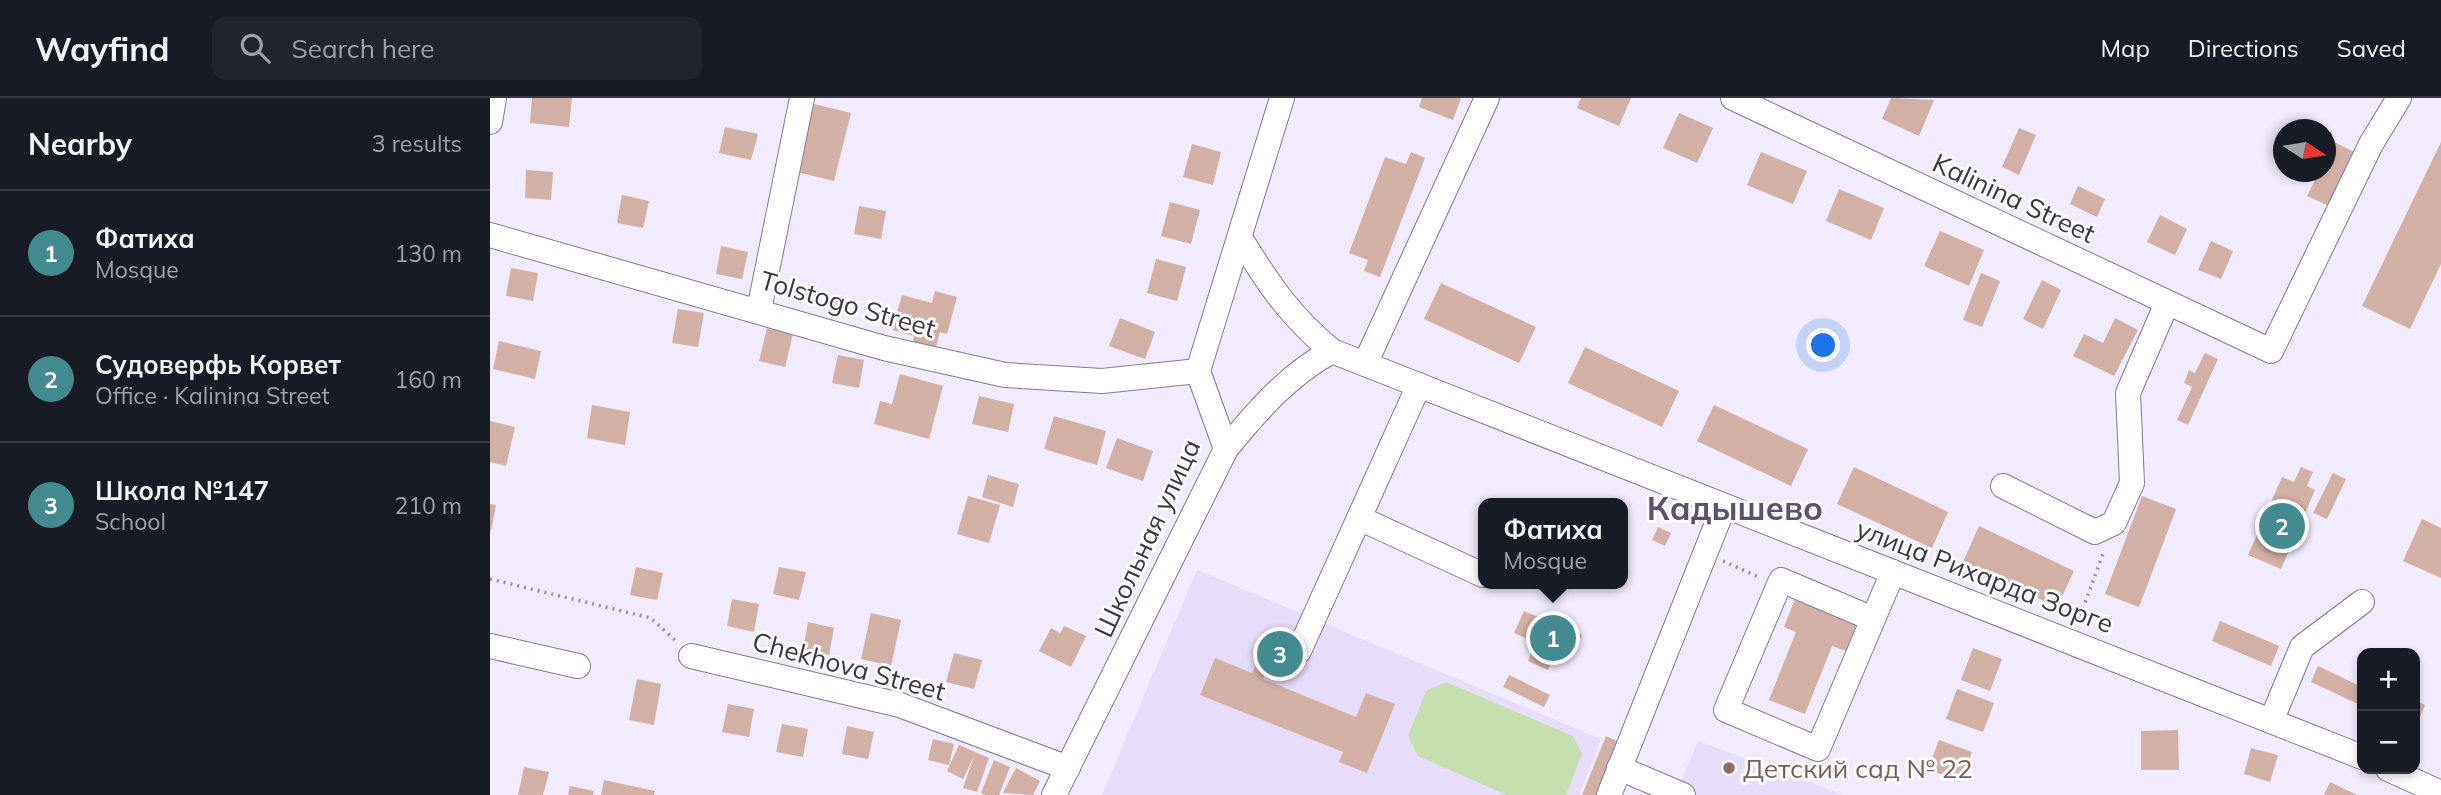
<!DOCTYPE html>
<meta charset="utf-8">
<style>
body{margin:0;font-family:Mulish,sans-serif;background:#20242c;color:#f1f3f6}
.controls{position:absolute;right:21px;bottom:21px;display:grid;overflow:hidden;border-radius:14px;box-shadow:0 4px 10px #0003}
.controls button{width:63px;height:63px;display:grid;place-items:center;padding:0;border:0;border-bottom:2px solid #363941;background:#171b24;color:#f1f3f6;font:35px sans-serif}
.compass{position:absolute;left:1783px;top:21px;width:63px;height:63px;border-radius:50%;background:#171b24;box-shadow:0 4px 10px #0003;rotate:102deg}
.you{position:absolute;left:1334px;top:248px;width:24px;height:24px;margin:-18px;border:5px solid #fff;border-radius:50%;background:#1a73e8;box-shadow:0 0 0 10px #1a73e833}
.badge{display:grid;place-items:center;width:46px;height:46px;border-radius:50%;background:#438b91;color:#fff;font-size:23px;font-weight:700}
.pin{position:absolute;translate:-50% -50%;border:4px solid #fff;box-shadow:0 2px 7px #0006}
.popup{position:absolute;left:988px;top:400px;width:150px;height:91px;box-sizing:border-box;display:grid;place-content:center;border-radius:14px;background:#171b24;filter:drop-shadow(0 2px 5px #0005);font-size:23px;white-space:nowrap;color:#9ea1a6}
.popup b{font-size:26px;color:#f1f3f6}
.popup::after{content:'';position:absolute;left:50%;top:100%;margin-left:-14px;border:14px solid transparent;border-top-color:#171b24}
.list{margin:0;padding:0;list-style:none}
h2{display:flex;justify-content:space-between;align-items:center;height:91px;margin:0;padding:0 28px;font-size:30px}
h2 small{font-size:23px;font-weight:400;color:#9ea1a6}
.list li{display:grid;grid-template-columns:46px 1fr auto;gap:21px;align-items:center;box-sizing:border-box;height:126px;padding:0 28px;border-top:2px solid #363941}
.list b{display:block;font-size:26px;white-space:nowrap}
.list p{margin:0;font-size:23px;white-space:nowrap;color:#9ea1a6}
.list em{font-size:23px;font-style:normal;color:#9ea1a6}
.icon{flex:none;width:38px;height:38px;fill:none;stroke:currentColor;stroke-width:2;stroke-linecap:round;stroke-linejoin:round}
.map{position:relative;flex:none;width:1951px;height:697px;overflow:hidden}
header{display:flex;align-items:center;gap:42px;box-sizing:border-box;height:98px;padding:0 35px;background:#171b24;border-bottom:2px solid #363941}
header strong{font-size:33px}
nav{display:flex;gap:38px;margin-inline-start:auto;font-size:24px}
.search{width:490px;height:63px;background:#20242c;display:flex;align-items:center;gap:18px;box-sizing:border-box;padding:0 24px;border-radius:14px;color:#9ea1a6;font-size:26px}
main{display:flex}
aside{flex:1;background:#171b24}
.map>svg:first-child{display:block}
</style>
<header>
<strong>Wayfind</strong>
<div class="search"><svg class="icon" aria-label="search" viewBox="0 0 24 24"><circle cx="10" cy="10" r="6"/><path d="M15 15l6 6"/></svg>Search here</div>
<nav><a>Map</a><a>Directions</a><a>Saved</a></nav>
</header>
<main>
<aside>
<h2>Nearby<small>3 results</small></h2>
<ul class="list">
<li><span class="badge">1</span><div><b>Фатиха</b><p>Mosque</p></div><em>130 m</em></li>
<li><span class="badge">2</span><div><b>Судоверфь Корвет</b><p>Office · Kalinina Street</p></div><em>160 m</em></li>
<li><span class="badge">3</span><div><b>Школа №147</b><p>School</p></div><em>210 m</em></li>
</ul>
</aside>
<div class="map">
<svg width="1951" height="697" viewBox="0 0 1951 697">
<rect width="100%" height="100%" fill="#f1ebfd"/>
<g fill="#e7dcfa">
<path d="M707,472L1111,641L1089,697H612Z"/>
<path d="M1208,643L1354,697H1186Z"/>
</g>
<path fill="#c7deaf" d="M956,584L1083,638L1092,656L1076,697H1017L928,658L918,638L936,593Z"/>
<g fill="#d2b0a5">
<path d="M42,0H82L79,29L40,25Z"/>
<path d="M932,0H971L963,22L929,9Z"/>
<path d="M1091,0H1141L1129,28L1087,10Z"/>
<path d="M1401,0L1444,2L1429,38L1392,21Z"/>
<path d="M320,5L361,15L344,83L303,73Z"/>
<path d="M1189,15L1223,30L1207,65L1173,50Z"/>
<path d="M235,29L268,36L261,62L229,55Z"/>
<path d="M1529,30L1546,37L1529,77L1512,69Z"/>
<path d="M1844,44L1864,54L1839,108L1817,98L1829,74H1836V60Z"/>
<path d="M1951,44V166L1920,231L1872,208Z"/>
<path d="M702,46L731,54L723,87L693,79Z"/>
<path d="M921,54L935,60L890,179L874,173L878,162L859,155L895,59L916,66Z"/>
<path d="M1271,54L1317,73L1303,106L1257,87Z"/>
<path d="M36,72L63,74L61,102L35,100Z"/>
<path d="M1588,88L1615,101L1607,119L1580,106Z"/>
<path d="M1349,91L1394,110L1381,142L1336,123Z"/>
<path d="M132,97L159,103L153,130L127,125Z"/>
<path d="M680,104L710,112L701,146L671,138Z"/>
<path d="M369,108L396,113L391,141L364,136Z"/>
<path d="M1670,117L1697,131L1685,157L1657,144Z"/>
<path d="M1450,133L1494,152L1479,188L1434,168Z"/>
<path d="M1721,143L1743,153L1731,181L1708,172Z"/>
<path d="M231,148L258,154L252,181L226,176Z"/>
<path d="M666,161L696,169L687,203L657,195Z"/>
<path d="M21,170L48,175L43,203L16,198Z"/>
<path d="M1491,175L1510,183L1492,229L1473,222Z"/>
<path d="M1552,182L1571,192L1553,231L1533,221Z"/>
<path d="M951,185L1046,229L1029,265L934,221Z"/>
<path d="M445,193L467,199L457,236L450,234L446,249L423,243L424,238L402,232L412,197L442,205Z"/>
<path d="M188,211L214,215L208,249L182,245Z"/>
<path d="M630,220L665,234L655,261L619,248Z"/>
<path d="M1625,220L1648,232L1624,278L1583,258L1594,236L1613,245Z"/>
<path d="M277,230L303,236L295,269L269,263Z"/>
<path d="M9,243L51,253L45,281L3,271Z"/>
<path d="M1095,249L1189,293L1172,329L1078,285Z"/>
<path d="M1715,255L1728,261L1698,327L1687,322L1702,289L1694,285L1699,272L1705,275Z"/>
<path d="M348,257L374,262L369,290L342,285Z"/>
<path d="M410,276L453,288L439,341L384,326L390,303L402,306Z"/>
<path d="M489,298L524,306L518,334L482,326Z"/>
<path d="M102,307L140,314L135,347L97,340Z"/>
<path d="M1224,307L1318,351L1301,388L1207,343Z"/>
<path d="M564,318L616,333L607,367L554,351Z"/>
<path d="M0,323L25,329L16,368L0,364Z"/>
<path d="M627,340L663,353L653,383L616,370Z"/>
<path d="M1364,369L1458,414L1442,450L1347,406Z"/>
<path d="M1811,369L1823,374L1817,388L1825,392L1791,471L1758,457L1792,379L1804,384Z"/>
<path d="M1843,375L1856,381L1837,421L1823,415Z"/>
<path d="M498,377L529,386L523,409L492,399Z"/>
<path d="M478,398L510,407L499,445L467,436Z"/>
<path d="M1652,398L1686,411L1649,509L1615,496Z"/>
<path d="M0,406L6,407L1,433L0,432Z"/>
<path d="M1932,421L1951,430V480L1913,463Z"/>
<path d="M1489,428L1584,473L1567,509L1473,464Z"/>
<path d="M1168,429L1181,435L1175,448L1162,442Z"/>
<path d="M146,469L173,475L167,502L140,497Z"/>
<path d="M289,469L316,474L309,502L283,496Z"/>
<path d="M242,501L269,506L264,534L237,528Z"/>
<path d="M1305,501L1367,525L1356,553L1342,548L1315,616L1279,602L1306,534L1294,529Z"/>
<path d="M1034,513L1092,537L1082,559L1066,552L1058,572L1038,563L1045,544L1024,535Z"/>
<path d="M381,515L411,522L401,568L371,561Z"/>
<path d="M1730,523L1789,548L1781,568L1722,543Z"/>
<path d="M318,524L344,530L339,557L313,552Z"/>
<path d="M574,528L596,538L581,569L549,553L561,530L570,535Z"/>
<path d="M1483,550L1512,561L1500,593L1471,582Z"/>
<path d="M464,555L492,562L484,591L456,584Z"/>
<path d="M725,560L762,575L765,569L776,573L773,581L866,619L876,595L905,606L877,675L849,664L853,654L710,597Z"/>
<path d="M1828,568L1872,589V608L1821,584Z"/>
<path d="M1019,577L1060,597L1054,609L1013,589Z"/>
<path d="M147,581L171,586L164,627L139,622Z"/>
<path d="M1467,591L1504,605L1493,634L1456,621Z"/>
<path d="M1925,602L1935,607L1925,631Z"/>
<path d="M238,606L264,611L259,639L232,634Z"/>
<path d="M292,626L318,631L313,659L286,654Z"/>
<path d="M357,628L384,634L378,661L352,656Z"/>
<path d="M1688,632L1689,672H1651V633Z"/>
<path d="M1116,638L1129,644L1108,697H1092Z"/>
<path d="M443,641L464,646L459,667L438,662Z"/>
<path d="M1449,642L1482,654L1470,684L1438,671Z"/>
<path d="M469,647L499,660L487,694L473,690L484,658L473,681L457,673Z"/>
<path d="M1761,650L1788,657L1780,684L1754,676Z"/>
<path d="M504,662L520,669L509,697H495L491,695Z"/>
<path d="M34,669L59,674L53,697H28Z"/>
<path d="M526,670L550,683L543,697L513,695Z"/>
<path d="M114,682L165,693L164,697H111Z"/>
<path d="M1840,684L1867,697H1834Z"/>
<path d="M80,688L104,693L103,697H78Z"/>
</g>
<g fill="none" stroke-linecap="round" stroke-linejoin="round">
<g stroke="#837995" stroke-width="26">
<g id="minor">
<path d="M1243,0L1781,253L1881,46L1909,0"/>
<path d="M0,24L4,0"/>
<path d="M0,137L394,250L515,277L612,283L708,273"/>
<path d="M750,140C780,188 798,216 842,253L1872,659"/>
<path d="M269,212L312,0"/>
<path d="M875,266L997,0"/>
<path d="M736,351C767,313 798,277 842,253"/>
<path d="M1513,388L1605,434L1624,425L1642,385L1638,295L1677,205"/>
<path d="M869,420L993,477"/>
<path d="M1383,521L1291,482L1236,612L1328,651L1403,474"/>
<path d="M0,548L88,568"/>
<path d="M809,553L929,287"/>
<path d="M201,558L410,607L578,670"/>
<path d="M1782,621L1812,549L1872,504"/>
<path d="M1129,670L1193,697"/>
<path d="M1898,671L1951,695"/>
<path d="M564,697L736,351L708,273L792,0"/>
<path d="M1119,697L1234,408"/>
</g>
</g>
<g stroke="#9792a1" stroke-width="3.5" stroke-dasharray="2 5" stroke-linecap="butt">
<path d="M1233,463L1271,480"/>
<path d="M0,481L161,520L187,544"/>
<path d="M1588,524L1614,453"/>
</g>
<use href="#minor" stroke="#fff" stroke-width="24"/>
</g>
<circle fill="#8d6e63" stroke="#fcfcfc" stroke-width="2.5" cx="1239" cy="670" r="7"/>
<g text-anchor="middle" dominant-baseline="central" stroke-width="6" stroke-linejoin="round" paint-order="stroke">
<g font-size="26" fill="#393541" stroke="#fcfcfc">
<text transform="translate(1524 100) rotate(25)">Kalinina Street</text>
<text transform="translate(358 206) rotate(16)">Tolstogo Street</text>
<text transform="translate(657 440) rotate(-65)">Школьная улица</text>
<text transform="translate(1495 478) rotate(21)">улица Рихарда Зорге</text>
<text transform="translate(359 568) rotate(15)">Chekhova Street</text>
</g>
<g font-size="26" fill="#785e54" stroke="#fcfcfc" text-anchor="start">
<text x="1253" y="670">Детский сад № 22</text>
</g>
<g font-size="33" font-weight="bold" fill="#5c526c" stroke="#fcfcfc">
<text x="1245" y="409">Кадышево</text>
</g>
</g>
</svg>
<div class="controls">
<button>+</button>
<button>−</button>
</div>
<svg class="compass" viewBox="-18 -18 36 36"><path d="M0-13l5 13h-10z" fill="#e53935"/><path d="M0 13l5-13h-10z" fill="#9ea1a6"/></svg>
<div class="you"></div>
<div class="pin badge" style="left:1063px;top:540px">1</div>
<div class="popup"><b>Фатиха</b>Mosque</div>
<div class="pin badge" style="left:1792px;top:428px">2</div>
<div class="pin badge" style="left:790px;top:556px">3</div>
</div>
</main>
